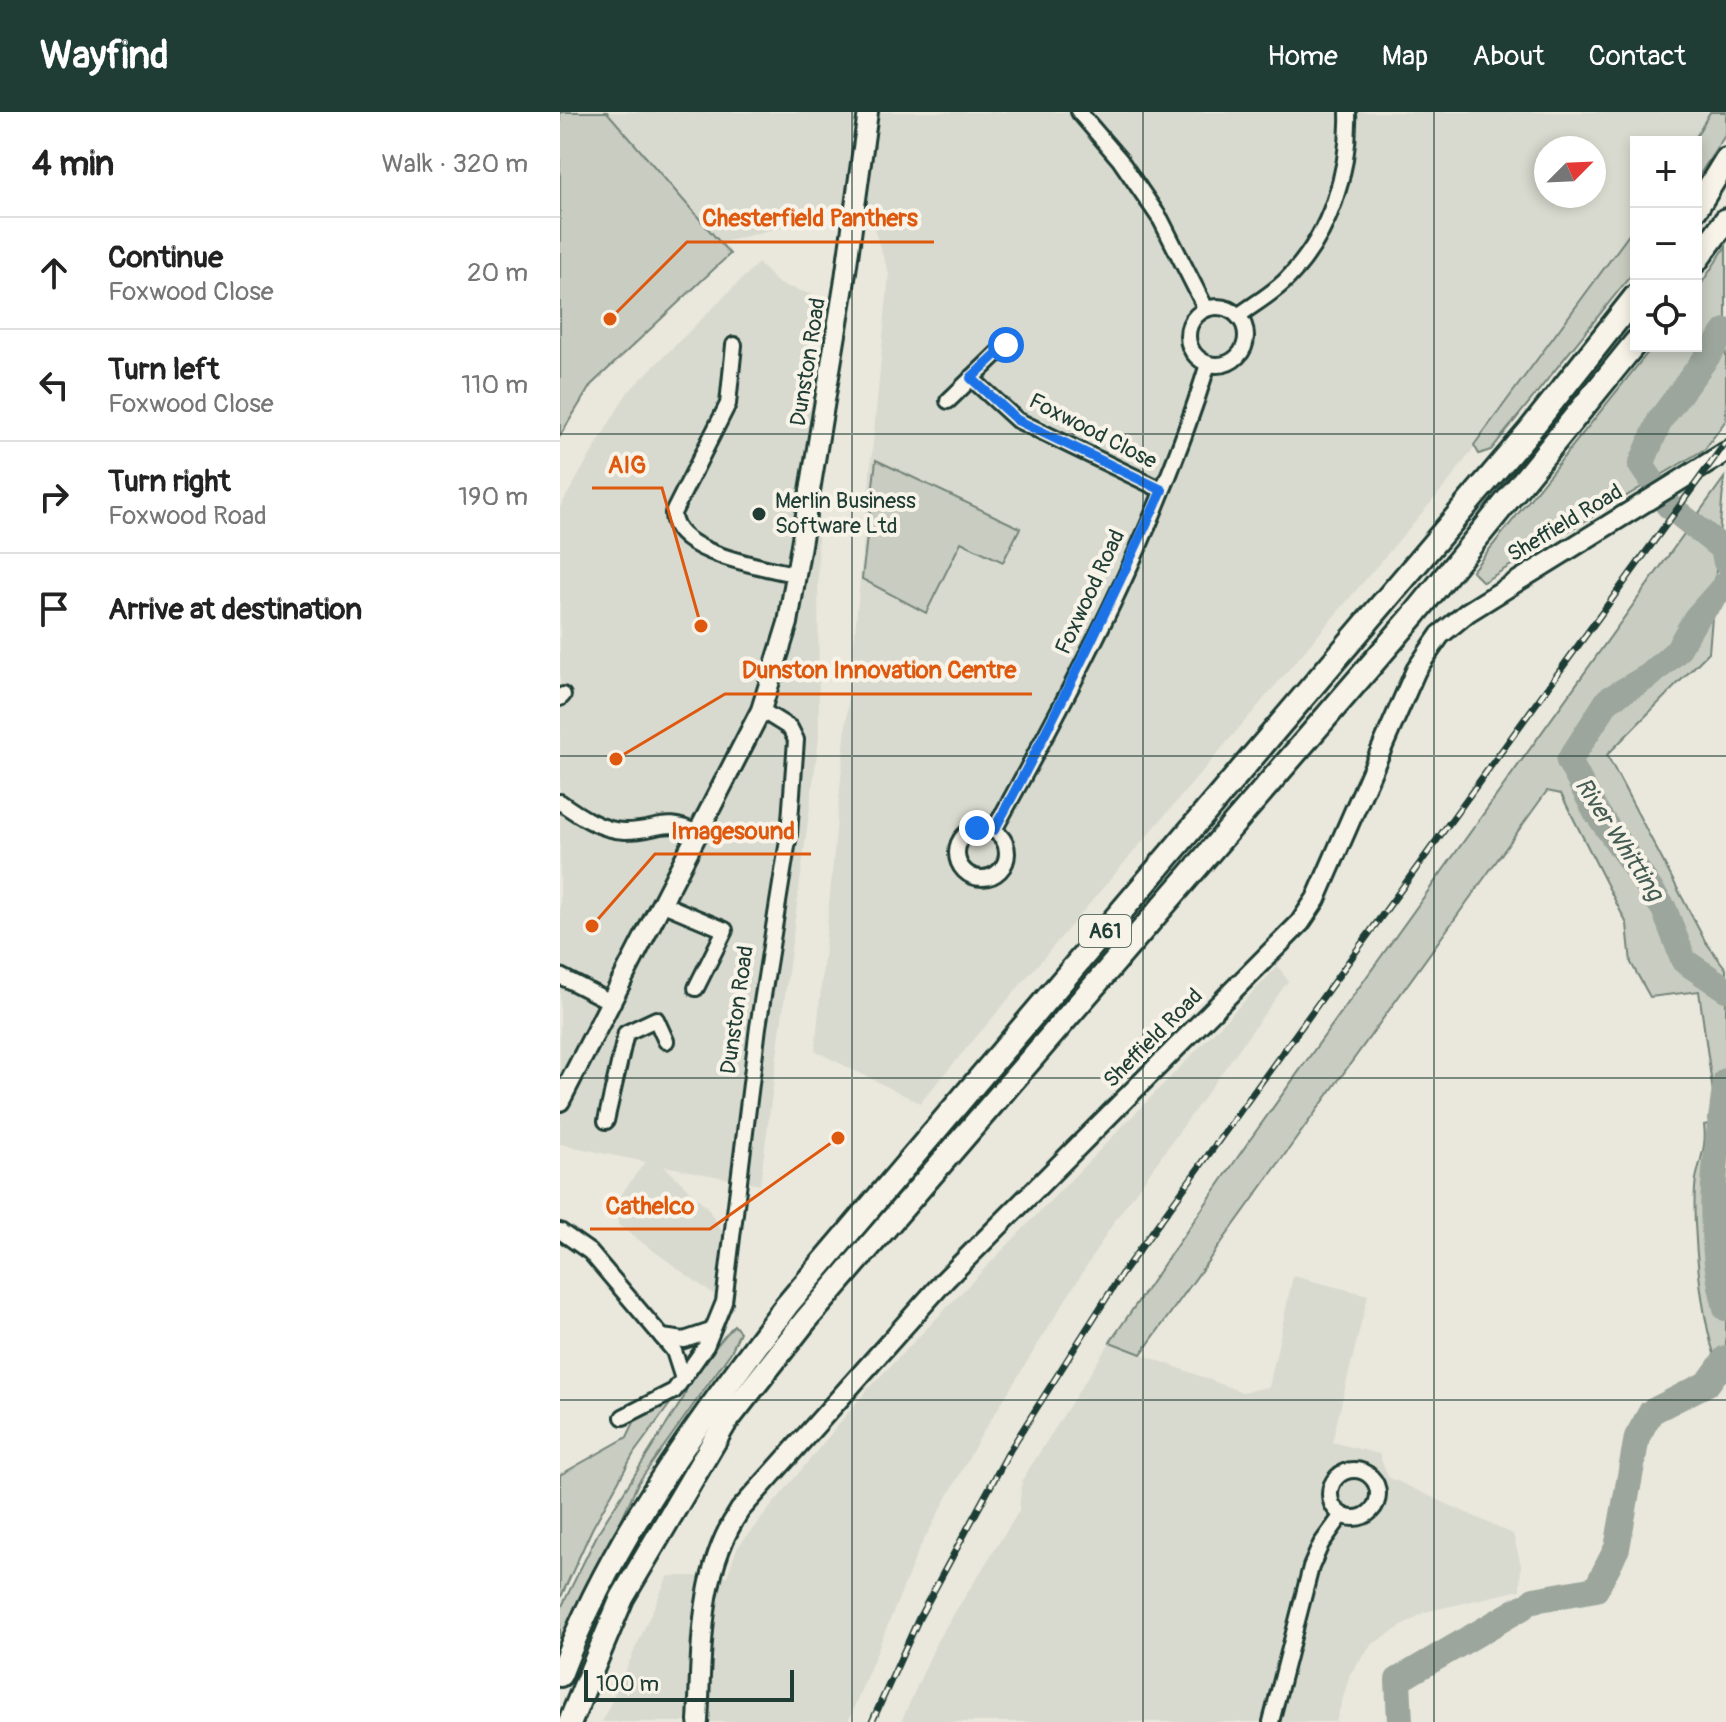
<!DOCTYPE html>
<meta charset="utf-8">
<style>
body{margin:0;font-family:Pangolin,sans-serif;background:#f2f2f2;color:#222}
.controls{position:absolute;right:24px;top:24px;display:grid;overflow:hidden;border-radius:0px;box-shadow:0 4px 12px #0003}
.controls button{width:72px;height:72px;display:grid;place-items:center;padding:0;border:0;border-bottom:2px solid #e0e0e0;background:#fff;color:#222;font:40px sans-serif}
.compass{position:absolute;left:974px;top:24px;width:72px;height:72px;border-radius:50%;background:#fff;box-shadow:0 4px 12px #0003;rotate:66deg}
.scale{position:absolute;left:24px;bottom:20px;width:210px;box-sizing:border-box;padding-left:8px;border:4px solid #1f3d34;border-top:0;font-size:22px;line-height:28px;white-space:nowrap;color:#1f3d34;-webkit-text-stroke:6px #f7f3e8;paint-order:stroke}
.stop{position:absolute;width:24px;height:24px;margin:-18px;border:6px solid #1a73e8;border-radius:50%;background:#fff}
.stop.end{background:#1a73e8;border-color:#fff;box-shadow:0 2px 8px #0008}
.list{margin:0;padding:0;list-style:none}
h2{display:flex;justify-content:space-between;align-items:center;height:104px;margin:0;padding:0 32px;font-size:34px}
h2 small{font-size:26px;font-weight:400;color:#767676}
.list li{display:grid;grid-template-columns:52px 1fr auto;gap:24px;align-items:center;box-sizing:border-box;height:112px;padding:0 32px;border-top:2px solid #e0e0e0}
.list b{display:block;font-size:30px;white-space:nowrap}
.list p{margin:0;font-size:26px;white-space:nowrap;color:#767676}
.list em{font-size:26px;font-style:normal;color:#767676}
.icon{flex:none;width:44px;height:44px;fill:none;stroke:currentColor;stroke-width:2;stroke-linecap:round;stroke-linejoin:round}
.map{position:relative;flex:none;width:1166px;height:1610px;overflow:hidden}
header{display:flex;align-items:center;gap:48px;box-sizing:border-box;height:112px;padding:0 40px;background:#1f3d34;color:#fff}
header strong{font-size:38px}
nav{display:flex;gap:44px;margin-inline-start:auto;font-size:28px}
main{display:flex}
aside{flex:1;background:#fff}
.map>svg:first-child{display:block}
</style>
<header>
<strong>Wayfind</strong>
<nav><a>Home</a><a>Map</a><a>About</a><a>Contact</a></nav>
</header>
<main>
<aside>
<h2>4 min<small>Walk · 320 m</small></h2>
<ul class="list">
<li><svg class="icon" aria-label="ahead" viewBox="0 0 24 24"><path d="M12 20V5M6 11l6-6 6 6"/></svg><div><b>Continue</b><p>Foxwood Close</p></div><em>20 m</em></li>
<li><svg class="icon" aria-label="left" viewBox="0 0 24 24"><path d="M17 20v-9H6M10 6l-5 5 5 5"/></svg><div><b>Turn left</b><p>Foxwood Close</p></div><em>110 m</em></li>
<li><svg class="icon" aria-label="right" viewBox="0 0 24 24"><path d="M7 20v-9h11M14 6l5 5-5 5"/></svg><div><b>Turn right</b><p>Foxwood Road</p></div><em>190 m</em></li>
<li><svg class="icon" aria-label="arrive" viewBox="0 0 24 24"><path d="M6 21V4h12l-3 4 3 4H6"/></svg><div><b>Arrive at destination</b></div></li>
</ul>
</aside>
<div class="map">
<svg width="1166" height="1610" viewBox="0 0 1166 1610">
<rect width="100%" height="100%" fill="#eae8dd"/>
<filter id="ink" filterUnits="userSpaceOnUse"><feTurbulence type="fractalNoise" baseFrequency=".0125" numOctaves="2"/><feDisplacementMap in="SourceGraphic" scale="16" xChannelSelector="R" yChannelSelector="G"/><feConvolveMatrix kernelMatrix="1 2 1 2 8 2 1 2 1" color-interpolation-filters="sRGB"/></filter>
<g filter="url(#ink)">
<g fill="#d9dacf" fill-rule="evenodd">
<path d="M47,0H1150L1133,30H1076V113L891,367L360,991L255,939L329,162L306,93L160,131ZM986,36H1034V84H986Z"/>
<path d="M198,151L219,172L257,184L259,626L200,1073L104,1054L147,1095L165,1124L164,1190L58,1113L60,1084L85,1050L0,1032V395L67,281Z"/>
<path d="M718,854L728,869L554,1110L419,1327L359,1437L288,1610H42L108,1464H167L177,1436L306,1279Z"/>
<path d="M733,1164L808,1183L772,1330L819,1342L828,1365L953,1422L961,1453L960,1478L865,1500L811,1533L790,1562L776,1610H341L378,1527L459,1399L462,1368L550,1230L682,1280L709,1275Z"/>
</g>
<g fill="#c8ccc1" stroke="#74847a" stroke-width="2">
<path d="M0,0H47L170,142L31,273L0,324Z"/>
<path d="M1150,0H1166V22L1136,68V30H1133Z"/>
<path d="M1076,113V157L931,338L919,342L914,333Z"/>
<path d="M1166,134V308L1145,337L923,470L912,459L1093,234H1136V180Z"/>
<path d="M316,348L460,416L443,450L401,430L366,501L302,467Z"/>
<path d="M1164,366L1149,540L1047,643L1145,829L1166,857V1267C1143,1241 1130,1105 1136,1067C1140,1047 1147,1034 1144,1013L1157,1010L1139,879L1090,885L1071,851L1067,812L1001,682L987,679L581,1242L550,1230L689,1029Z"/>
<path d="M174,1213L180,1220L171,1240L78,1371L0,1543V1498L39,1419L124,1285L130,1265Z"/>
<path d="M118,1281L74,1341L32,1417L0,1487V1363L67,1325L75,1308Z"/>
</g>
<g fill="none" stroke-linecap="round" stroke-linejoin="round">
<g stroke="#9ca69c" stroke-width="26">
<path d="M1166,219L1100,308L1081,353L1108,393L1163,437L1166,450"/>
<path d="M1166,472L1136,506L1117,539L1089,564L1048,588L1009,649L1035,698L1104,797L1124,849L1166,877"/>
<path d="M1166,969C1155,1055 1144,1109 1166,1196"/>
<path d="M974,1488L1036,1477L1057,1436L1077,1325L1091,1300L1148,1271L1166,1246"/>
<path d="M840,1610L838,1568L963,1495"/>
</g>
<g stroke="#1f3d34" stroke-width="20">
<g id="minor">
<path d="M519,0L560,48L601,108L646,197"/>
<circle cx="657" cy="224" r="29"/>
<path d="M678,204C694,192 714,181 728,166C770,123 790,59 788,0"/>
<path d="M174,233L168,292L113,401C112,442 206,455 237,463"/>
<path d="M411,266L457,308L602,378"/>
<path d="M388,289L446,233"/>
<path d="M0,586L3,583"/>
<path d="M0,690C18,703 42,719 65,719C102,719 101,704 140,722"/>
<circle cx="422" cy="741" r="25"/>
<path d="M434,718C516,570 598,415 648,252"/>
<path d="M101,791L165,818L136,876"/>
<path d="M0,864L49,889"/>
<path d="M46,1009L66,921L96,907L106,929"/>
<path d="M0,1119L30,1140L114,1239L123,1267"/>
<path d="M102,1225L124,1228L151,1219"/>
<path d="M63,1305L114,1279L146,1234L164,1190L198,915L229,722L236,628L230,616L201,598"/>
<circle cx="794" cy="1382" r="24"/>
<path d="M711,1610L751,1455L761,1432L782,1403"/>
</g>
</g>
<g stroke="#1f3d34" stroke-width="24">
<g id="secondary">
<path d="M0,989L201,598L228,511L284,174L308,0"/>
<path d="M138,1610C142,1538 138,1460 180,1398L385,1168L740,811L756,787L856,558L880,523L908,500L1166,340"/>
</g>
</g>
<g stroke="#1f3d34" stroke-width="28">
<g id="trunk">
<path d="M1136,97L1166,48"/>
<path d="M1136,149L1166,108"/>
<path d="M0,1563C51,1427 140,1307 227,1193L970,318L1076,184"/>
<path d="M10,1610L62,1486L165,1311L245,1209L855,502L1076,230"/>
</g>
</g>
<use href="#minor" stroke="#f7f3e8" stroke-width="14"/>
<use href="#secondary" stroke="#f7f3e8" stroke-width="18"/>
<use href="#trunk" stroke="#f7f3e8" stroke-width="22"/>
<g stroke="#1f3d34" stroke-width="7">
<path id="rail" d="M312,1610L359,1506L450,1338L561,1163L1166,330"/>
</g>
<use href="#rail" stroke="#f7f3e8" stroke-width="4" stroke-dasharray="12" stroke-linecap="butt"/>
</g>
</g>
<g fill="none" stroke-linecap="round" stroke-linejoin="round" filter="url(#ink)">
<path stroke="#1a73e8" stroke-width="10" d="M417,716L434,718C495,607 549,493 602,378L457,308L411,266L446,233"/>
</g>
<path fill="none" stroke="#1f3d34" stroke-width="2" stroke-opacity="0.55" d="M292,0V1610M583,0V1610M874,0V1610M0,322H1166M0,644H1166M0,966H1166M0,1288H1166"/>
<circle fill="#1f3d34" stroke="#f7f3e8" stroke-width="3" cx="199" cy="402" r="8"/>
<g text-anchor="middle" dominant-baseline="central" stroke-width="8" stroke-linejoin="round" paint-order="stroke">
<rect fill="#f7f3e8" stroke="#60746a" stroke-width="2" x="519" y="803" width="52" height="32" rx="6"/>
<g font-size="20" font-weight="bold" fill="#1f3d34">
<text x="545" y="819">A61</text>
</g>
<g font-size="22" fill="#1f3d34" stroke="#f7f3e8">
<text transform="translate(248 250) rotate(-81)">Dunston Road</text>
<text transform="translate(533 319) rotate(27)">Foxwood Close</text>
<text transform="translate(1005 411) rotate(-31)">Sheffield Road</text>
<text transform="translate(530 480) rotate(-65)">Foxwood Road</text>
<text transform="translate(177 898) rotate(-82)">Dunston Road</text>
<text transform="translate(593 926) rotate(-45)">Sheffield Road</text>
</g>
<g font-size="22" fill="#1f3d34" stroke="#f7f3e8" text-anchor="start">
<text x="215" y="389">Merlin Business<tspan x="215" dy="25">Software Ltd</tspan></text>
</g>
<g font-size="24" font-style="italic" fill="#445c53" stroke="#f7f3e8">
<text transform="translate(1059 727) rotate(57)">River Whitting</text>
</g>
</g>
<path fill="none" stroke="#de580e" stroke-width="3" d="M50 207L127 130H374M141 514L102 376H32M56 647L165 582H472M32 814L95 742H251M278 1026L150 1117H30"/>
<g fill="#de580e" stroke="#f7f3e8" stroke-width="3">
<circle cx="50" cy="207" r="8"/>
<circle cx="141" cy="514" r="8"/>
<circle cx="56" cy="647" r="8"/>
<circle cx="32" cy="814" r="8"/>
<circle cx="278" cy="1026" r="8"/>
</g>
<g font-size="24" text-anchor="middle" font-weight="bold" fill="#de580e" stroke="#f7f3e8" stroke-width="8" stroke-linejoin="round" paint-order="stroke">
<text x="250" y="114">Chesterfield Panthers</text>
<text x="67" y="361">AIG</text>
<text x="319" y="566">Dunston Innovation Centre</text>
<text x="173" y="727">Imagesound</text>
<text x="90" y="1102">Cathelco</text>
</g>
</svg>
<div class="controls">
<button>+</button>
<button>−</button>
<button><svg class="icon" aria-label="locate" viewBox="0 0 24 24"><circle cx="12" cy="12" r="6"/><path d="M12 2v4M12 18v4M2 12h4M18 12h4"/></svg></button>
</div>
<svg class="compass" viewBox="-18 -18 36 36"><path d="M0-13l5 13h-10z" fill="#e53935"/><path d="M0 13l5-13h-10z" fill="#767676"/></svg>
<div class="scale">100 m</div>
<div class="stop" style="left:446px;top:233px"></div>
<div class="stop end" style="left:417px;top:716px"></div>
</div>
</main>
